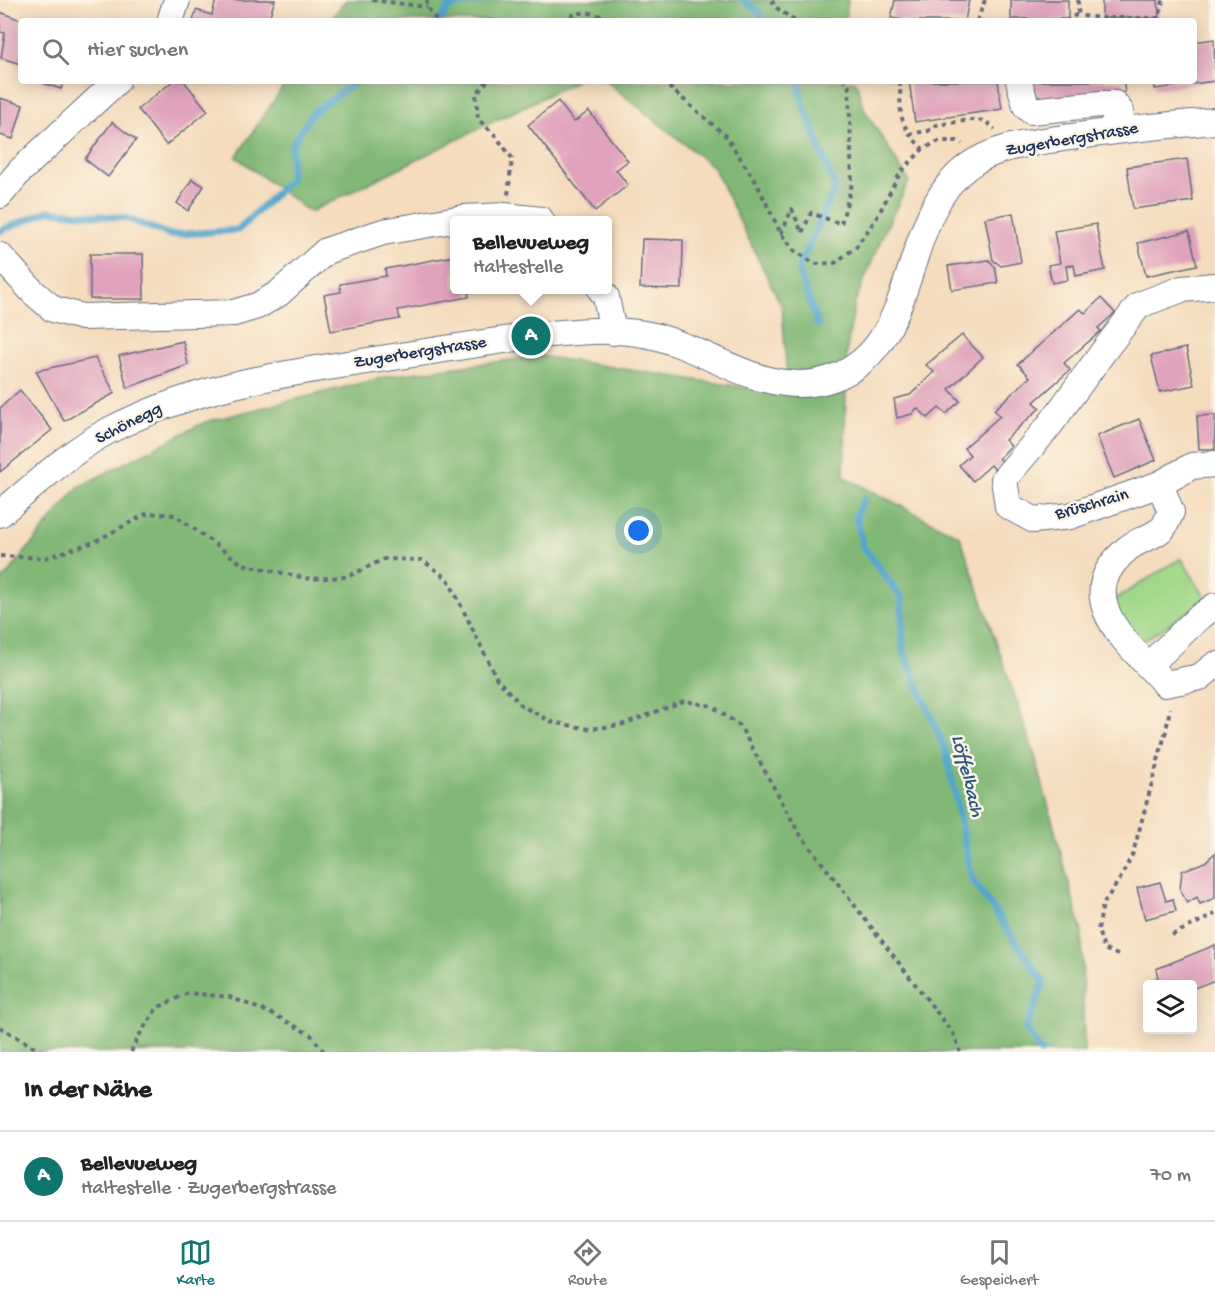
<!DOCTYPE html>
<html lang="de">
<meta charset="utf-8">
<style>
body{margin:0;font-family:"Gochi Hand",sans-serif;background:#f2f2f2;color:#222}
.controls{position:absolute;right:18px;bottom:18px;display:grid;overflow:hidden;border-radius:6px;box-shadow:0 3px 15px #0003}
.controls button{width:54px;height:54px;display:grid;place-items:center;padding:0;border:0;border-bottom:2px solid #e0e0e0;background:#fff;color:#222;font:30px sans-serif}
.you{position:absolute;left:639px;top:531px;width:21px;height:21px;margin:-15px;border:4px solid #fff;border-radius:50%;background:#1a73e8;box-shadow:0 0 0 9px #1a73e833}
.badge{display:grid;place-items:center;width:39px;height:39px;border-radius:50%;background:#0f766e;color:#fff;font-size:20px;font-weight:700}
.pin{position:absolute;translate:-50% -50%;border:3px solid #fff;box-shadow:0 2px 6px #0006}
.popup{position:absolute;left:450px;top:216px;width:162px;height:78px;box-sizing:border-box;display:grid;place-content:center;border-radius:6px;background:#fff;filter:drop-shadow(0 2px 4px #0005);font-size:20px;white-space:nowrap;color:#767676}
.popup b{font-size:22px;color:#222}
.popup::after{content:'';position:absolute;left:50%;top:100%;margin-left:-12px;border:12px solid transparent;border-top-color:#fff}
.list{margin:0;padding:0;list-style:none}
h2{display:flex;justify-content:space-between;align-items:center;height:78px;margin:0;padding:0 24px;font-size:26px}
h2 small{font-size:20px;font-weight:400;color:#767676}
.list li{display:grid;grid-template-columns:39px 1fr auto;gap:18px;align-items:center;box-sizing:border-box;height:90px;padding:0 24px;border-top:2px solid #e0e0e0}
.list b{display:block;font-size:22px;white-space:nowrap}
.list p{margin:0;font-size:20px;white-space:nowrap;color:#767676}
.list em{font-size:20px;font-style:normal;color:#767676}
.icon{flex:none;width:33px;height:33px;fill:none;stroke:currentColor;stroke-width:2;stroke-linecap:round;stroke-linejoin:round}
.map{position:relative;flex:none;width:1215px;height:1052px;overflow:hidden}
.search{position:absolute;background:#fff;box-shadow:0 3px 15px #0003;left:18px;right:18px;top:18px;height:66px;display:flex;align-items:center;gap:15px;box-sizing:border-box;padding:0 21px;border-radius:6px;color:#767676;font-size:22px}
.sheet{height:168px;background:#fff}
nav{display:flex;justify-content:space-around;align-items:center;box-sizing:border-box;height:84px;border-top:2px solid #e0e0e0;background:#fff;font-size:16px;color:#767676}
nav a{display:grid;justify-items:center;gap:3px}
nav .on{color:#0f766e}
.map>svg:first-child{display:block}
</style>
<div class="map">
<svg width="1215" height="1052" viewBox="0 0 1215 1052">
<rect width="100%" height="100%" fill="#fcf5e5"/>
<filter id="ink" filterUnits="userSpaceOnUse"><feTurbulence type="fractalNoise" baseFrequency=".0167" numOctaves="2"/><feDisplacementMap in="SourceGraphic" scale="12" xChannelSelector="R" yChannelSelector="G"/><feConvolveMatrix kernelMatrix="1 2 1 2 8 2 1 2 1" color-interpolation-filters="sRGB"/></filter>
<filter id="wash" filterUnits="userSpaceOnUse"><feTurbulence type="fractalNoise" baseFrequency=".008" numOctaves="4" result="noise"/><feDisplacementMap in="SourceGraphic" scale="24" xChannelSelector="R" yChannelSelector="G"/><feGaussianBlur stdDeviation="1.35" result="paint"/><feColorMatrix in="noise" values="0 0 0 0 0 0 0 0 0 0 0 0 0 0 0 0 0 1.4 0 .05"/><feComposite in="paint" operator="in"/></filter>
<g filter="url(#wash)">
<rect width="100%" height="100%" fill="#f4dcbd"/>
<path fill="#a2d889" stroke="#5e8474" stroke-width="1.5" d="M1181,558L1207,600L1138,644L1111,602Z"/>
<g fill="#81b875" stroke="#4e746a" stroke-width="1.5">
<path d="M346,0H848L846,21H329Z"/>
<path d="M287,81H576L310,212L236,157Z"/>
<path d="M606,81H856L864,109L909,181L883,235L855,302L847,348L844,477L960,536L1035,756L1082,932L1084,1052H0V583L78,487L205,422L389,376L540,356L788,394L782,307L713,167Z"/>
</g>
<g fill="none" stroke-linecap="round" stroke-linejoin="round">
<g stroke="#50a4cc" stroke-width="7">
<path d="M743,0L760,13L759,21"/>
<path d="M440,21L450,6L486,0"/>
<path d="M800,81V94L835,188L798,269L818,325"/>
<path d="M0,231L48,211L126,218L170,235L238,230L290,180L292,145L312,113L357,81"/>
<path d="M864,498L856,516L863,547L902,598L903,650L946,751L972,879L1044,982L1026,1029L1041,1052"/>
</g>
</g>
<g id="blocks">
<g fill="#e0a2bc">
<path d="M216,0H275L268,21H193L196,10L212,15Z"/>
<path d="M895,0H969L965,21H908L891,18Z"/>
<rect x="1011" y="0" width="57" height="19"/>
<path d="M1102,0H1158L1159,18H1102Z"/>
<path d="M0,12L21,20V64L1,58L5,33L0,32Z"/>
<path d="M1214,39L1215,81L1155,89L1154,81H1194V42Z"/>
<path d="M36,81H64L61,89Z"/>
<path d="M173,81H184L208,111L166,145L138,109Z"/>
<path d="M909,81H998L1002,109L915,122Z"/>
<path d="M1031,81H1123L1125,92L1034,105Z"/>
<path d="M0,98L23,105L13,139L0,135Z"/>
<path d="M558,101L574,122L589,111L628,161L616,170L628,185L595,211L528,125Z"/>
<path d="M112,122L136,140L108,177L85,159Z"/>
<path d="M1187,159L1193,201L1133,209L1127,167Z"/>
<path d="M192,179L204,186L188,211L177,203Z"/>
<path d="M1013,213L1021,262L1001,266L993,260L985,218Z"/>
<path d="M1096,224L1105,270L1076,276L1074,265L1066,266L1068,280L1052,283L1048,265L1060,263L1054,231Z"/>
<path d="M1189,231L1197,265L1146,276L1138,243Z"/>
<path d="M642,239L683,240L682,289L640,288Z"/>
<path d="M90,254H143L144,299H90Z"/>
<path d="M454,256V290H468L469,297L398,310L400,319L331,331L324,295L341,292L340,284L386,276L385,269Z"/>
<path d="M989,260L995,267L998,283L952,290L948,266Z"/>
<path d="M1101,298L1115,313L1098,328L1101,331L1064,363L1070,370L1034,402L1040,408L1005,440L1011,446L999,458L1004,463L996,471L991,465L973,481L959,465L970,455L964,448L1000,416L994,410L1030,377L1018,364L1080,309L1085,313Z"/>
<path d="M962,335L983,357L949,389L960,401L946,414L939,408L928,418L917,408L912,414L897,418L894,399L910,395L934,372L926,365Z"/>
<path d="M183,341L188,365L127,388L119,356Z"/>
<path d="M1186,348L1194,385L1160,392L1151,356Z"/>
<path d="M95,358L115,393L64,421L36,371Z"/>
<path d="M20,390L52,430L0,472V408Z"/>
<path d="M1215,415V449H1199L1197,416Z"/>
<path d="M1139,419L1156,460L1114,478L1097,436Z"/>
<path d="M1215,853V898L1200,904L1197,897L1187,903L1180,889L1182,871L1205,862Z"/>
<path d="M1160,882L1166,901L1173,899L1176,911L1145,919L1137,888Z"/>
<path d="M1215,945V980L1192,989V984H1148L1158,977L1156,969Z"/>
</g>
</g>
</g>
<g filter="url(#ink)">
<use href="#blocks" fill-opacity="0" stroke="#676c7f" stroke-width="1.5"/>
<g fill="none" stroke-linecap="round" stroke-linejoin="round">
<g stroke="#676c7f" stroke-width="28">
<g id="minor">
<path d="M170,21L177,0"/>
<path d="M1019,81L1026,106L1031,111L1101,104H1115L1121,112L1109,131"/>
<path d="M0,195L20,171L117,81"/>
<path d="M0,256L33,292L53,309L82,317L234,313L257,306L278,294L326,251L383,232L464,218L505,216L541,220"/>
<path d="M1215,286L1182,289L1139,305L1103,352L1049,426L1004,479L1008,506L1034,520L1070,516L1160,484L1171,512C1169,516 1166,524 1163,528C1154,537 1137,540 1127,549C1068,599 1130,644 1165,684L1200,677L1215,665"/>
<path d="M601,290L606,297L613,332"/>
<path d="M1160,484L1192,466L1215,464"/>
<path d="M0,514C34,486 69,452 108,431C189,389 272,375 361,362C418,353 475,344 531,336C569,332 611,327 649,335C711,348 767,402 833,378C922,346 898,219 967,167C996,145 1037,142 1071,137C1119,130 1167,125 1215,121"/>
<path d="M1149,665L1198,618L1215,606"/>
</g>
</g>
<g stroke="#676c7f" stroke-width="4" stroke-dasharray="4.5 4.5" stroke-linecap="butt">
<path d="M372,0L427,7"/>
<path d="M427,0V7L437,21"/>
<path d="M772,0L774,6L795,21"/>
<path d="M1078,0V11L1082,16L1101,18H1159L1163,0"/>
<path d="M1038,20H1068L1076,15L1081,16"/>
<path d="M563,21C576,10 595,10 608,21"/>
<path d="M977,21L985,0"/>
<path d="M487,81L476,95L478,119L495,135L512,158L508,195"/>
<path d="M662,81L725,135L756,182L781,234L794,250L815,264L835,263L856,247L876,219L900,173L923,149L939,141H957L962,144"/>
<path d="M900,81C901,116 897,123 923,149"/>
<path d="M909,134L928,131L937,125L970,120L985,121L995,129"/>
<path d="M781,234L792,209L802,233L811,213L841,224L852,184L849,87L844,81"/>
<path d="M0,556L45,558L94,542L148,513L175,515L242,564L310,579L347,577L384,559L422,560L448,579L497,679L522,706L552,722L589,729L621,725L684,701L712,706L740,726L799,833L955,1036L960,1052"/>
<path d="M1172,935L1215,914"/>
<path d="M1118,955L1104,949L1098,930L1103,904L1120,879L1133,853L1166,731L1170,708"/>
<path d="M0,1027L42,1052"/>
<path d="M131,1052L140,1034L157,1008L188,993L230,997L275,1015L311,1035L324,1052"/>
</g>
<use href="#minor" stroke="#fff" stroke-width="26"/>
</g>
</g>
<g text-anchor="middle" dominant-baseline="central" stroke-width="5" stroke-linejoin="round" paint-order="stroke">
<g font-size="18" fill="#1b2f5e" stroke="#fcf5e5">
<text transform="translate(1072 140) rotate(-10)">Zugerbergstrasse</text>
<text transform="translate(420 353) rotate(-9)">Zugerbergstrasse</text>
<text transform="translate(129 424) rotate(-27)">Schönegg</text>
<text transform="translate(1092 505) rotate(-16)">Brüschrain</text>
</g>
<g font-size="20" font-style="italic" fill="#2e5884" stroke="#fcf5e5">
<text transform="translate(966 776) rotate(76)">Löffelbach</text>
</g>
</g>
</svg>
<div class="controls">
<button><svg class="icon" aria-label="layers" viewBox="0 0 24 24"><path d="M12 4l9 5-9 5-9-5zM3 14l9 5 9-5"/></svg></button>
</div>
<div class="you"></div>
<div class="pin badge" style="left:531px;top:336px">A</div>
<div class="popup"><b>Bellevueweg</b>Haltestelle</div>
<div class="search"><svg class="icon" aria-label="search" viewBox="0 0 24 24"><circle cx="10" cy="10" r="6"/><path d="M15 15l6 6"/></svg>Hier suchen</div>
</div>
<section class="sheet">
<h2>In der Nähe<small></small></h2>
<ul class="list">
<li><span class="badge">A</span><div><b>Bellevueweg</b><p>Haltestelle · Zugerbergstrasse</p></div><em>70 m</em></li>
</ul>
</section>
<nav>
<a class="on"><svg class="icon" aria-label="map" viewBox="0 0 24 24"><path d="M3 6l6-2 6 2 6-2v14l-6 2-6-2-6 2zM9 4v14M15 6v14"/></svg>Karte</a>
<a><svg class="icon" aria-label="directions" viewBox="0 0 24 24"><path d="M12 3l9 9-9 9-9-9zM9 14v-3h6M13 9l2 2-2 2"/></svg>Route</a>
<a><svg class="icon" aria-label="saved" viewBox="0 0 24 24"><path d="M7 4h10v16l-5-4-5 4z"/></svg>Gespeichert</a>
</nav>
